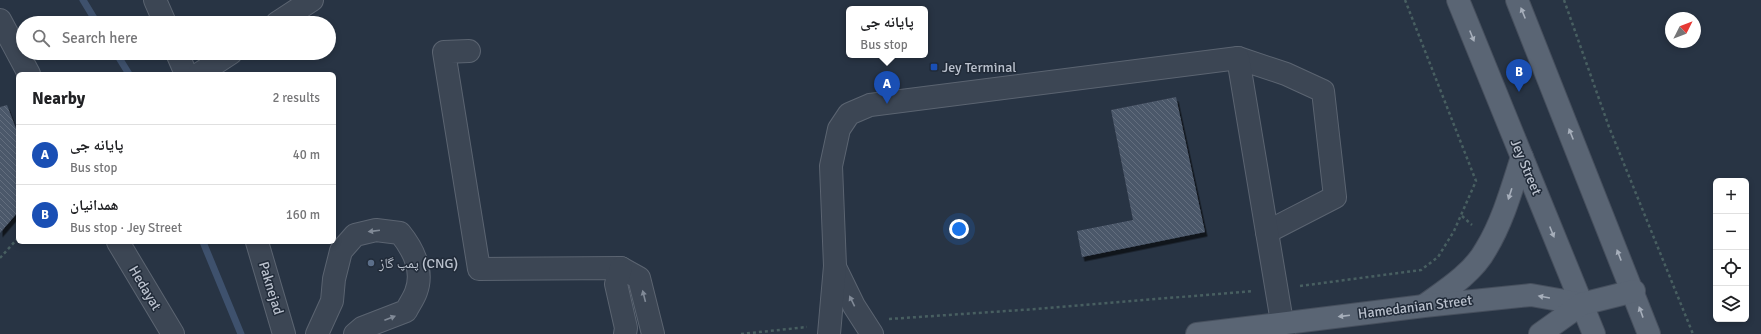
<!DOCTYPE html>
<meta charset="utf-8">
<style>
body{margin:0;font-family:Signika,"Noto Naskh Arabic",sans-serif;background:#f2f2f2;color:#202124}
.controls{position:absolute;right:12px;bottom:12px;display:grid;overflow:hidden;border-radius:6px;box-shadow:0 2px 6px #0003}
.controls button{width:36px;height:36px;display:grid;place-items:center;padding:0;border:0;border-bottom:1px solid #e0e0e0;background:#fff;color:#202124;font:20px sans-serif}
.compass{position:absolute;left:1665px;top:12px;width:36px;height:36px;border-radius:50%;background:#fff;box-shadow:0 2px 6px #0003;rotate:48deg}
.you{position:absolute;left:959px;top:229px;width:14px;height:14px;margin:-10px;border:3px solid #fff;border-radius:50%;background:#1a73e8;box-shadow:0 0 0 6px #1a73e833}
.badge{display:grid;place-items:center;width:26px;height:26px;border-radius:50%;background:#0b8043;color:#fff;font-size:13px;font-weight:700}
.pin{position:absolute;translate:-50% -33px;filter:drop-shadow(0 1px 2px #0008)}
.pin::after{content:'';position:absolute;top:21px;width:14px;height:12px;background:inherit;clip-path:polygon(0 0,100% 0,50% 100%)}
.popup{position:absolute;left:846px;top:6px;width:82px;height:52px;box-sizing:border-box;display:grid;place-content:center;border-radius:6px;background:#fff;filter:drop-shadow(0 1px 3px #0005);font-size:13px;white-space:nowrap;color:#757577}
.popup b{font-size:15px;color:#202124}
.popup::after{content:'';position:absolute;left:50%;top:100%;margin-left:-8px;border:8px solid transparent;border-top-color:#fff}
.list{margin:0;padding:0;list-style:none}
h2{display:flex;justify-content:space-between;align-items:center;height:52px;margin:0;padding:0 16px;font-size:17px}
h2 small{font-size:13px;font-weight:400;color:#757577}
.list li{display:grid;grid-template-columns:26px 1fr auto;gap:12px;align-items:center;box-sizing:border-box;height:60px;padding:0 16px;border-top:1px solid #e0e0e0}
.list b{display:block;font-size:15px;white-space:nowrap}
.list p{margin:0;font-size:13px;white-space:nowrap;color:#757577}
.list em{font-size:13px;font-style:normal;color:#757577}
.icon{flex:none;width:22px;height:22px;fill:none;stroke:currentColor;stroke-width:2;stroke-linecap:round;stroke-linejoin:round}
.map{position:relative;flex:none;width:1761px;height:334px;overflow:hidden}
.search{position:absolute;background:#fff;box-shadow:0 2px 6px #0003;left:16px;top:16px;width:320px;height:44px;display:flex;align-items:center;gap:10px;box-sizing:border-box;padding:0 14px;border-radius:22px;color:#757577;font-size:15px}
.panel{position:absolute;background:#fff;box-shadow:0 2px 6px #0003;left:16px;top:72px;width:320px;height:172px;border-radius:6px}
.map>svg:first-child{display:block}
</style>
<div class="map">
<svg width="1761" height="334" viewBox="0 0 1761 334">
<defs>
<pattern id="building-back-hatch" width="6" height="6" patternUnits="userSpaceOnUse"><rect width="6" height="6" fill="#4c586a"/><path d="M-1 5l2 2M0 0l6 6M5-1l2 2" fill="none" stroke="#646e7e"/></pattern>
<filter id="shadow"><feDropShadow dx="2.5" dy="4.5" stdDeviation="0" flood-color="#0009"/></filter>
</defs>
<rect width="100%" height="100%" fill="#283444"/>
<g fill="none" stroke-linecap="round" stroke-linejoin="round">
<g stroke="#3e516d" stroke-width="7">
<path d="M83,0L97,23"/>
<path d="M116,53L129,74"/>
<path d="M203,242L241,334"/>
</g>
</g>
<g fill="url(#building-back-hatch)" filter="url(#shadow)">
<path d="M1176,97L1205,232L1082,257L1077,231L1133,220L1111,110Z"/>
<path d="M7,105L18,134V212L0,233V107Z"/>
</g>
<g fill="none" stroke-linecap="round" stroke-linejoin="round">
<g stroke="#5b6471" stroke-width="24">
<g id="minor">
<path d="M155,0L165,23"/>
<path d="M0,20L29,74"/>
<path d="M277,23L312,0"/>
<path d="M469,51L444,52L479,269L621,268L639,278L653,334"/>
<path d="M177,53L186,74"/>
<path d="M1238,58L1286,74L1323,91L1335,197L1267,232"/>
<path d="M199,74L231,53"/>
<path d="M118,242L173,334"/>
<path d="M257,242L284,334"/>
<path d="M835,267L854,306L872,334"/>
<path d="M621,268L616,284L626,328L625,334"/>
<path d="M317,334L332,301L334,279L341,251L355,235L376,230L400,233C413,249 424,271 416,292C414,298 409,305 406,311L362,328L355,334"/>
<path d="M829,334L835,266L831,166L839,129L849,114L870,105L1238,58L1284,334"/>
</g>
</g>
<g stroke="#464f5d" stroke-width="24">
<g id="major">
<path d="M1458,0L1594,334"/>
<path d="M1517,0L1649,334"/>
<path d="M1425,305C1446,290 1473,273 1486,249C1503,221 1512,188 1522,157"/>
<path d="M1197,334L1424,306L1531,295L1582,304"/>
<path d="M1540,334L1582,304L1634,291"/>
</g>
</g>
<g stroke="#485f61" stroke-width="2.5" stroke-dasharray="3 3" stroke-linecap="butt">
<path d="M1564,0L1609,127L1693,334"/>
<path d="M18,99V100"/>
<path d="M1462,216L1472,225"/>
<path d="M0,258L18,238"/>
<path d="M1300,286L1421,270L1438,257L1454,231L1476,181L1405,0"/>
<path d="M889,319L1036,309L1253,291"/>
<path d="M741,334L807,327"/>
</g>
<use href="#minor" stroke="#3c4654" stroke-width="22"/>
<use href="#major" stroke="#5a6574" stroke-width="22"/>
</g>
<defs><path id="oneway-solid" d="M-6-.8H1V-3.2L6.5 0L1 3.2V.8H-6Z"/></defs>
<g fill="#a7afbb">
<use href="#oneway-solid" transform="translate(1523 13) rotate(-112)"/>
<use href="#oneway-solid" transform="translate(1472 36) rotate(68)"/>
<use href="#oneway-solid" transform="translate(1571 134) rotate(-112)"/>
<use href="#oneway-solid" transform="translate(1510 194) rotate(108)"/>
<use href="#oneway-solid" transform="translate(1552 232) rotate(68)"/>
<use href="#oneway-solid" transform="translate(1619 255) rotate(-111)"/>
<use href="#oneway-solid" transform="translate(1544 297) rotate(-170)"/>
<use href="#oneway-solid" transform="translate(1641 312) rotate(-110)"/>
<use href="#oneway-solid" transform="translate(1344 316) rotate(173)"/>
</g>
<g fill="#818a97">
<use href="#oneway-solid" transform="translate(374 231) rotate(173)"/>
<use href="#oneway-solid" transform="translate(644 296) rotate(-104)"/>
<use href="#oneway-solid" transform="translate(852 301) rotate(-116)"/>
<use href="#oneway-solid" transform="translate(390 318) rotate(-21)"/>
</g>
<rect fill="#1a4fb4" stroke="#212b39" stroke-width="1.5" x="930" y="63" width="8" height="8" rx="2"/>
<circle fill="#5c6f8a" stroke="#212b39" stroke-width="1.5" cx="371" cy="263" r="4"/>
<g text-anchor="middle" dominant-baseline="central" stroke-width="3" stroke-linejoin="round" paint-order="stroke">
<g font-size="14" fill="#bac1cd" stroke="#212b39" text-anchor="start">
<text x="942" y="67">Jey Terminal</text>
<text x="379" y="263">پمپ گاز (CNG)</text>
</g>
<g font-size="14" fill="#bac1cd" stroke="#212b39">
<text transform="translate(1526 167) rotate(67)">Jey Street</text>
<text transform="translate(145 288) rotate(59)">Hedayat</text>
<text transform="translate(271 288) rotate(73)">Paknejad</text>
<text transform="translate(1415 307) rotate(-7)">Hamedanian Street</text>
</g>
</g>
</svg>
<div class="controls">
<button>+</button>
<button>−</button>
<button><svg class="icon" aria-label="locate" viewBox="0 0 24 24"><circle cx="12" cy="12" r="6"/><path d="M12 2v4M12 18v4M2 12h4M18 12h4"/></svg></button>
<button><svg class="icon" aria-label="layers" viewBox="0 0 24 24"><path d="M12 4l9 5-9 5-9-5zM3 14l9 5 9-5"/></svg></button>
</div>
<svg class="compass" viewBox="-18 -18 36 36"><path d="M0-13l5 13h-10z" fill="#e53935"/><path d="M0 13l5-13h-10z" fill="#757577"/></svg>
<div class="you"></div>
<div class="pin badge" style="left:887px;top:104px;background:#1a4fb4">A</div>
<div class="popup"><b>پایانه جی</b>Bus stop</div>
<div class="pin badge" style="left:1519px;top:92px;background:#1a4fb4">B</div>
<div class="search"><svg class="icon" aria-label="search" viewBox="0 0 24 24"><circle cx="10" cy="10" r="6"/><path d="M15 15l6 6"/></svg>Search here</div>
<section class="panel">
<h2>Nearby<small>2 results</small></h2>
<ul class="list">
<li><span class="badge" style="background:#1a4fb4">A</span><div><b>پایانه جی</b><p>Bus stop</p></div><em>40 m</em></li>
<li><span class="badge" style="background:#1a4fb4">B</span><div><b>همدانیان</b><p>Bus stop · Jey Street</p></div><em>160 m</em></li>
</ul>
</section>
</div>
